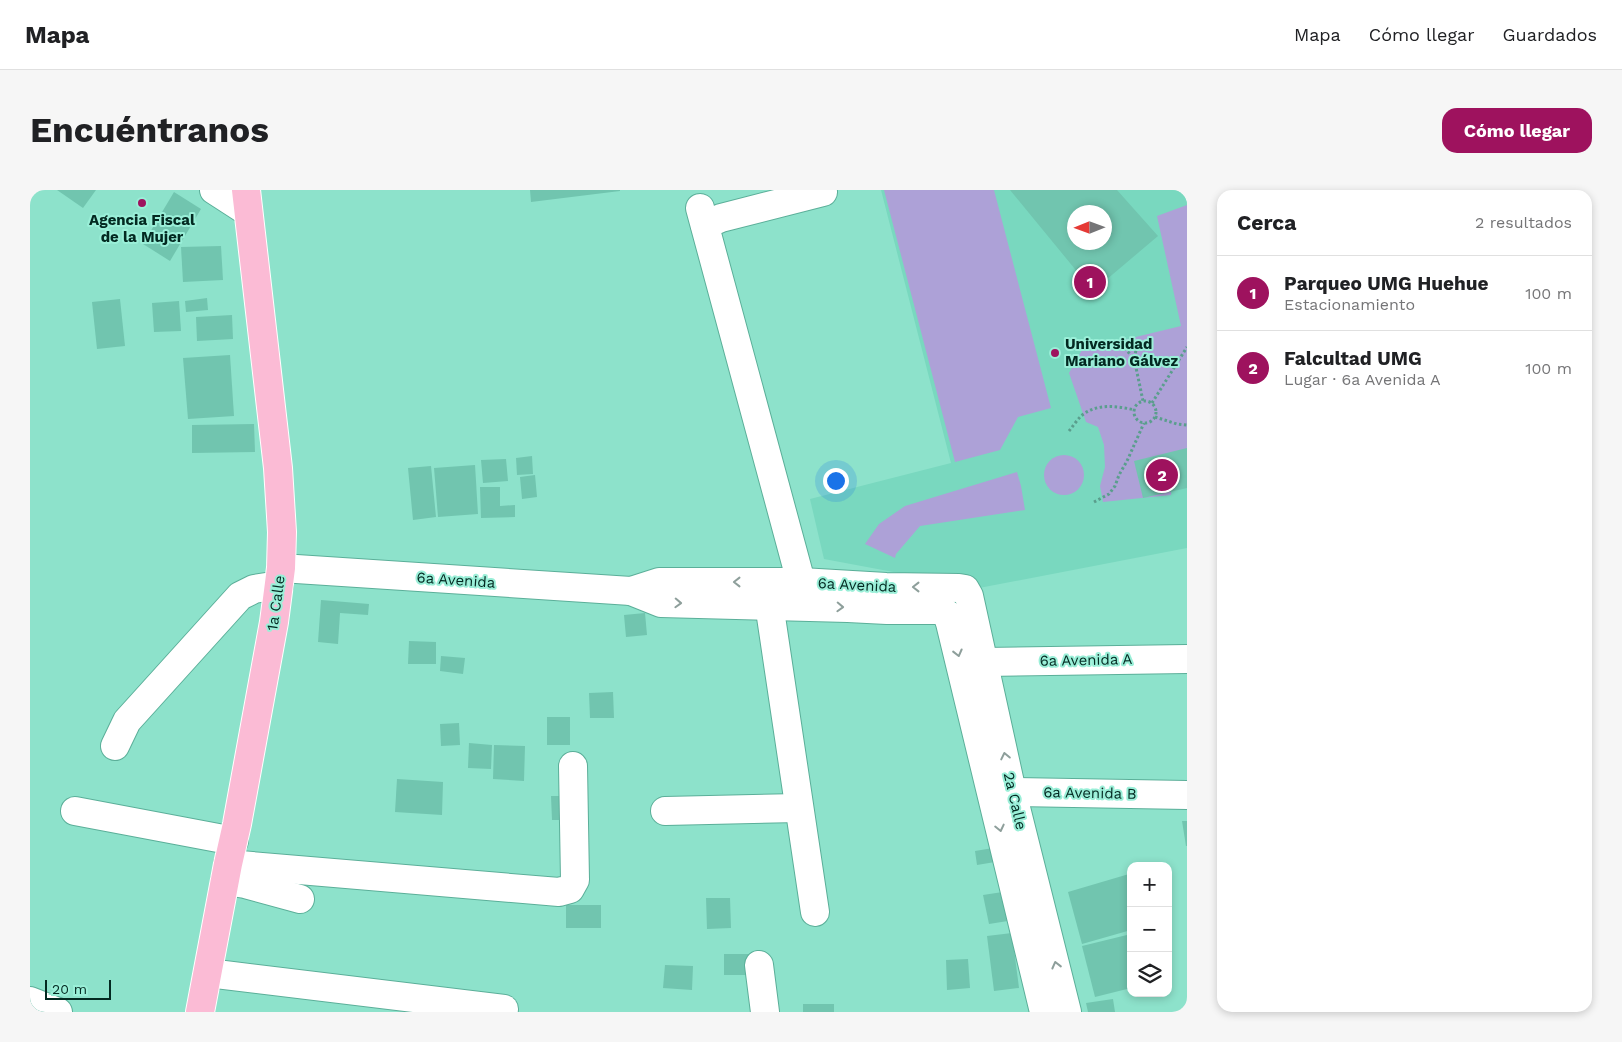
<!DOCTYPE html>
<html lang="es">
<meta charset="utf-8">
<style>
body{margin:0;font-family:"Work Sans",sans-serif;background:#f6f6f6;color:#202124}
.controls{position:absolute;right:15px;bottom:15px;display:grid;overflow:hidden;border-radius:10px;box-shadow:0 2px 8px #0003}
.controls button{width:45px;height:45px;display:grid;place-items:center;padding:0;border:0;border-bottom:1px solid #e0e0e0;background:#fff;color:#202124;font:25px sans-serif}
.compass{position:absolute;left:1037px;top:15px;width:45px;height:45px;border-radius:50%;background:#fff;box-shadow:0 2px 8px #0003;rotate:269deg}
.scale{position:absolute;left:15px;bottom:12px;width:66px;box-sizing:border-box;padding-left:5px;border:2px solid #032921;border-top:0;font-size:14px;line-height:18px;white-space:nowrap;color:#032921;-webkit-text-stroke:4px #9aefd8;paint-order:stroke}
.you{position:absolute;left:805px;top:290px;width:18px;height:18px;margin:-12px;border:4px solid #fff;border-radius:50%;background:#1a73e8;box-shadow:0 0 0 8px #1a73e833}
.badge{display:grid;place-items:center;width:32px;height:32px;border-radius:50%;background:#9e125e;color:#fff;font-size:16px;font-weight:700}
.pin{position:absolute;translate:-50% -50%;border:2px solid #fff;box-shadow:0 1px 5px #0006}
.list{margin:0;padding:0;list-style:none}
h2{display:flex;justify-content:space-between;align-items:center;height:65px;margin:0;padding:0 20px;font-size:21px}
h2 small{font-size:16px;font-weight:400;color:#757577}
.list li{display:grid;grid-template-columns:32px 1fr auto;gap:15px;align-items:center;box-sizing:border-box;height:75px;padding:0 20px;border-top:1px solid #e0e0e0}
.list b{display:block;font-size:19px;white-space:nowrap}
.list p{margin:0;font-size:16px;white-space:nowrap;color:#757577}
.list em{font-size:16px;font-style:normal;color:#757577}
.icon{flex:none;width:28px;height:28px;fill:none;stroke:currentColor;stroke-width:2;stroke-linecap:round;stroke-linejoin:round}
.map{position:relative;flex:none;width:1157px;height:822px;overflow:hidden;border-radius:15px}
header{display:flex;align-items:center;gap:30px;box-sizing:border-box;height:70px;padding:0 25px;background:#fff;border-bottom:1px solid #e0e0e0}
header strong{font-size:24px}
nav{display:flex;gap:28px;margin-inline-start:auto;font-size:18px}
.intro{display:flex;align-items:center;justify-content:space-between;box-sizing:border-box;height:120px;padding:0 30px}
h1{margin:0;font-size:35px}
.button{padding:12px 22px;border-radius:15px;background:#9e125e;color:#fff;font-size:18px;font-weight:700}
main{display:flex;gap:30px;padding:0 30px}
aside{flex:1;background:#fff;border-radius:15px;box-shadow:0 2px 8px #0003}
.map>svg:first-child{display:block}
</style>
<header>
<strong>Mapa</strong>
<nav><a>Mapa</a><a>Cómo llegar</a><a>Guardados</a></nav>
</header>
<div class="intro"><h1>Encuéntranos</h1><a class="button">Cómo llegar</a></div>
<main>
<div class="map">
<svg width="1157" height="822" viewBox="0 0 1157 822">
<rect width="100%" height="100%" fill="#8de2cb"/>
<path fill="#79d8bf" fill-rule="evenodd" d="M851,0H1157V358L949,398L794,369L780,309L921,273ZM1044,22H1074V52H1044Z"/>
<g fill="#ada1d7">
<path d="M854,0H964L1021,218L988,227L970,260L925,272Z"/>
<path d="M1157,15V282L1142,285L1141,305L1073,312L1070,296L1075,277L1074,255L1068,237L1056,232L1039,183L1052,160L1151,136L1127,26Z"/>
<circle cx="1034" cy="285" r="20"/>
<path d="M987,282L991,296L995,320L890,336L866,364L865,368L835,354L849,334L875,316Z"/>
</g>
<g fill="#71c5af" fill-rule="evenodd">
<path d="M27,0H66L53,18Z"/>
<path d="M500,0H590V1L501,12Z"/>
<path d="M980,0H1087L1128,46L1063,101ZM1044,22H1074V52H1044Z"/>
<path d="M144,2L171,19L140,71L113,54Z"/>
<path d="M191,56L193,90L153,92L151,57Z"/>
<path d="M177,108L178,120L156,122L155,111Z"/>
<path d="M90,109L95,156L67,159L62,112Z"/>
<path d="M149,111L151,141L124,142L122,113Z"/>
<path d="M202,125L203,149L167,151L166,127Z"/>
<path d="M200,165L204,226L158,229L153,168Z"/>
<path d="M224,234L225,262L162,263V235Z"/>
<path d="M1157,258V298L1113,308L1104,271Z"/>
<path d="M502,266L503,284L487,285L486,268Z"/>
<path d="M476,269L478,291L453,293L451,270Z"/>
<path d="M445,275L448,324L408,327L404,278Z"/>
<path d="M401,276L406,327L383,330L378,278Z"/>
<path d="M505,285L507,307L492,309L490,287Z"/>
<path d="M450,297H470V316L485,315V327L451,328Z"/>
<path d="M291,410L339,414L338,425L310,423L308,454L288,452Z"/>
<path d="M615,423L617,445L596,447L594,425Z"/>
<path d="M379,451L406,452V474H378Z"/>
<path d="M411,466L435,468L433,484L410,481Z"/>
<path d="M583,502L584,528H560L559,503Z"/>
<rect x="517" y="527" width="23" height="28"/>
<path d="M429,533L430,555L411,556L410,534Z"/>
<path d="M439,553L462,555L461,579L438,578Z"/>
<path d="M464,555L495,556L494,591L463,589Z"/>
<path d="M367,589L413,592L412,625L365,622Z"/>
<path d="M521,606H541L542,630H522Z"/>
<path d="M1152,631H1157V656H1156Z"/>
<path d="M969,657L971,671L947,675L945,661Z"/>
<path d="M1099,684L1101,691V740L1052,754L1038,702Z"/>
<path d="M979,701L984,730L959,734L953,705Z"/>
<path d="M676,708H700L701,738L677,739Z"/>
<rect x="536" y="715" width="35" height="23"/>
<path d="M982,743L989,798L964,801L957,746Z"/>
<path d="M1101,744V798L1065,807L1052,756Z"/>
<rect x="694" y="764" width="27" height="21"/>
<path d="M938,769L940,798L917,800L916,770Z"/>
<path d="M635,775L663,776L662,800L633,798Z"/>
<path d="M1083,809L1085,822H1058L1056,813Z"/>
<rect x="773" y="814" width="31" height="8"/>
</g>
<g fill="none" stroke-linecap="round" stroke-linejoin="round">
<g stroke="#5baf99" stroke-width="30">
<g id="minor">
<path d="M184,0L218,22"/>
<path d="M670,18L771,392"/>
<path d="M675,35L691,28L793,2"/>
<path d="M251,378L601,401L631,413L818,418L857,420H910L917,424L920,433L1014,822"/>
<path d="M737,400L785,722"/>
<path d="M601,401L629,392H771L856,397L929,398L935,399L939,406L982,602L1037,822"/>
<path d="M954,472L1157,469"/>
<path d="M85,556L97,531L210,406L224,399L249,395"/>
<path d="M966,604L982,602L1157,605"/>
<path d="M45,621L204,651"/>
<path d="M635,621L769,618"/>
<path d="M198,674L529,702L540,699L545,690L543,576"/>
<path d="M195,691L215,694L270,709"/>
<path d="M729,775L735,822"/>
<path d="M178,783L474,819"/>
<path d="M0,811L28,822"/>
</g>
</g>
<g stroke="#fff" stroke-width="30">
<path id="major" d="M170,822L198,674L207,634L244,432L251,378L252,342L248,278L216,0"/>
</g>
<g stroke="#5a9e8d" stroke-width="3" stroke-dasharray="2.5 2.5" stroke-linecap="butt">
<path d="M1104,168L1108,153L1092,156L1104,168L1113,211"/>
<circle cx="1115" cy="222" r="11"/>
<path d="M1122,213L1157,157"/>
<path d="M1125,227L1147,234L1157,235"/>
<path d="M1039,241C1043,236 1047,230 1051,226C1066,213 1087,216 1105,220"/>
<path d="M1064,312L1079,304L1085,296L1089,285L1097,271L1114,233"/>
</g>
<use href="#minor" stroke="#fff" stroke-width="28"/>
<use href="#major" stroke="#fbbbd5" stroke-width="28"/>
</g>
<defs><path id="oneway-chevron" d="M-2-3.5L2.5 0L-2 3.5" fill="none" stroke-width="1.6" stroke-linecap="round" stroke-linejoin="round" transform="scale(1.25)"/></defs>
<g stroke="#8e9f9b">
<use href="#oneway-chevron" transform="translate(707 392) rotate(180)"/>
<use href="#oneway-chevron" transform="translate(886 397) rotate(-180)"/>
<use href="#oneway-chevron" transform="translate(648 413) rotate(2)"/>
<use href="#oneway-chevron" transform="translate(810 417) rotate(2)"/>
<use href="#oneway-chevron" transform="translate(928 463) rotate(76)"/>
<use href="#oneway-chevron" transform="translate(975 566) rotate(-102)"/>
<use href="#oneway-chevron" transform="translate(970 638) rotate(77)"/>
<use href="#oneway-chevron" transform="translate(1026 775) rotate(-104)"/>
</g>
<g fill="#9e125e" stroke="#9aefd8" stroke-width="2">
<circle cx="112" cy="13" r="5"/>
<circle cx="1025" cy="163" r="5"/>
</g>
<g text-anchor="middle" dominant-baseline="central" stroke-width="4" stroke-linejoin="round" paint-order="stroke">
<g font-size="15" font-weight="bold" fill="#032921" stroke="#9aefd8">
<text x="112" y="30">Agencia Fiscal<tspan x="112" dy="17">de la Mujer</tspan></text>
<text x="1035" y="154" text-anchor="start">Universidad<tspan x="1035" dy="17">Mariano Gálvez</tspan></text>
</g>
<g font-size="15" fill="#032921" stroke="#9aefd8">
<text transform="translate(426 390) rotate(4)">6a Avenida</text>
<text transform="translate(827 395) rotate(3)">6a Avenida</text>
<text transform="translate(246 413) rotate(-82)">1a Calle</text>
<text transform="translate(1056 470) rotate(-1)">6a Avenida A</text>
<text transform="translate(1060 603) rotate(1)">6a Avenida B</text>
<text transform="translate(985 611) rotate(77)">2a Calle</text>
</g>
</g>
</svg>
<div class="controls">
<button>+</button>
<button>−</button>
<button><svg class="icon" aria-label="layers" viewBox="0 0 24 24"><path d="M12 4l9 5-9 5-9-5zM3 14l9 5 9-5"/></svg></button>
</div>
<svg class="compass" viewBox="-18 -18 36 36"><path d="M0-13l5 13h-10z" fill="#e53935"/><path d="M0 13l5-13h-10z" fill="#757577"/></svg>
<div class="scale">20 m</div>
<div class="you"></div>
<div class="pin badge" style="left:1060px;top:92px">1</div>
<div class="pin badge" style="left:1132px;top:285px">2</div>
</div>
<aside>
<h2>Cerca<small>2 resultados</small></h2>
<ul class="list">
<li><span class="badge">1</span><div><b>Parqueo UMG Huehue</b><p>Estacionamiento</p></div><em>100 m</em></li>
<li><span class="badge">2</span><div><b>Falcultad UMG</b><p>Lugar · 6a Avenida A</p></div><em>100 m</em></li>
</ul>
</aside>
</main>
